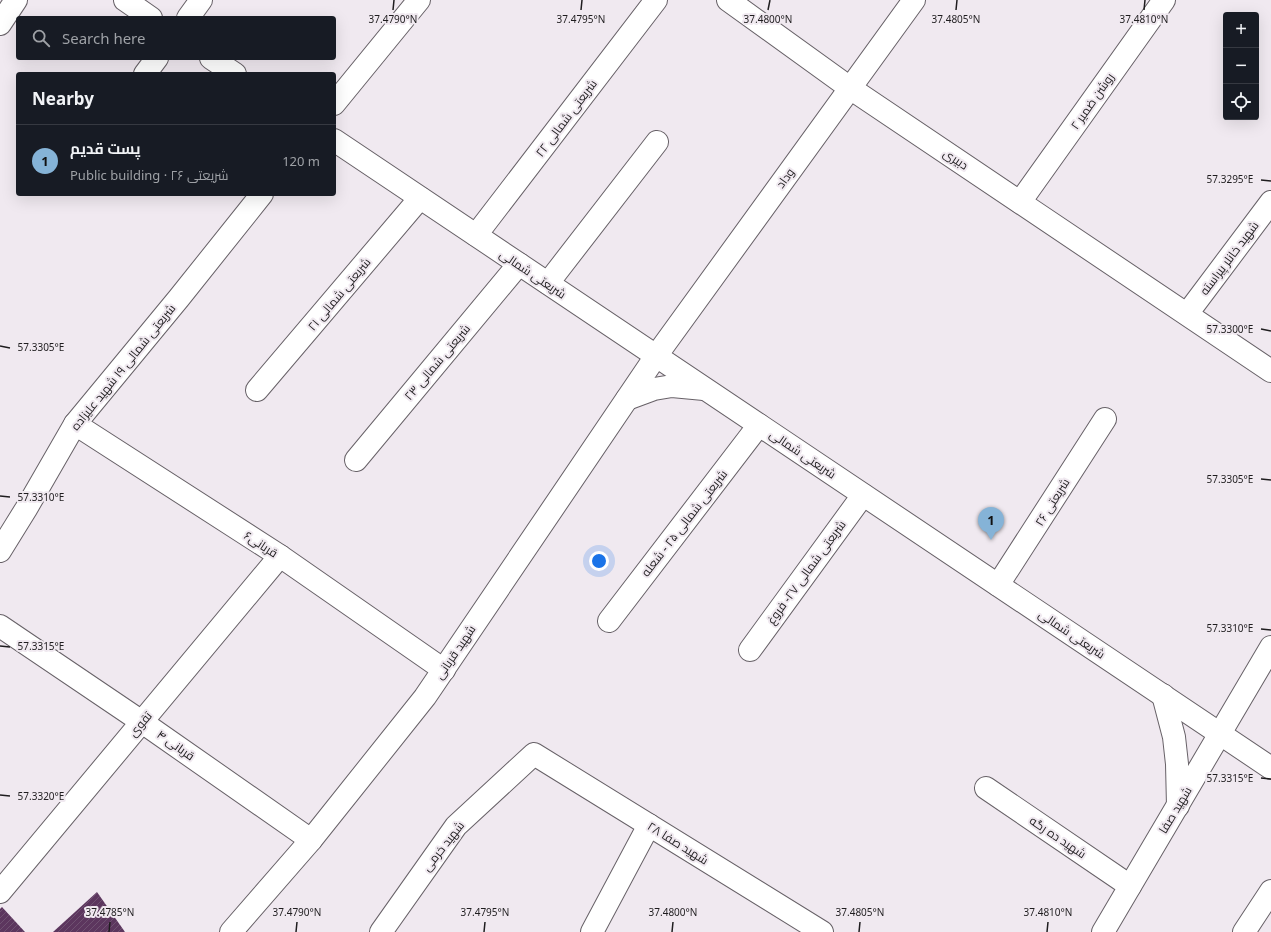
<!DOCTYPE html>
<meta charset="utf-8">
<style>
body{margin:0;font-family:"Noto Sans",Cairo,sans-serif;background:#242831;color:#f1f3f6}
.controls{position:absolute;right:12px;top:12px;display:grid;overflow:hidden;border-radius:4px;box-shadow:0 4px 16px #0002}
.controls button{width:36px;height:36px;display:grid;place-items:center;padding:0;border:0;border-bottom:1px solid #363941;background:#171b24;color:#f1f3f6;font:20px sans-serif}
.you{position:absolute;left:599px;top:561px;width:14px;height:14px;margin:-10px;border:3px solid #fff;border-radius:50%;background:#1a73e8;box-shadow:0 0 0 6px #1a73e833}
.badge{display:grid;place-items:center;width:26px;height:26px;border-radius:50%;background:#85b3d7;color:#111;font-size:13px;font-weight:700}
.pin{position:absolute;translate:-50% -33px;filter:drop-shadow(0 1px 2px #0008)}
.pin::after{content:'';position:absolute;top:21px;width:14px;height:12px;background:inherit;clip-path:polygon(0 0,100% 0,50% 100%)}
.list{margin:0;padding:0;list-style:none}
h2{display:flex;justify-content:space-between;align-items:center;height:52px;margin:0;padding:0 16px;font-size:17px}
h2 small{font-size:13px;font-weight:400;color:#9ea1a6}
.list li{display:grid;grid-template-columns:26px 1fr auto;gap:12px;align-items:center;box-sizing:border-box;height:72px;padding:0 16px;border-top:1px solid #363941}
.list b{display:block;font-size:15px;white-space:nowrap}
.list p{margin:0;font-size:13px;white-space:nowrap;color:#9ea1a6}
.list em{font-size:13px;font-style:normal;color:#9ea1a6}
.icon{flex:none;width:22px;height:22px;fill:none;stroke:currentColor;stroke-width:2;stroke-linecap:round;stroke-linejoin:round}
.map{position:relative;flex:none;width:1271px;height:932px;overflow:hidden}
.search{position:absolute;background:#171b24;box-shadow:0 4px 16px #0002;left:16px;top:16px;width:320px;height:44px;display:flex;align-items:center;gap:10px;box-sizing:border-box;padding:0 14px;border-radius:4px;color:#9ea1a6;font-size:15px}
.panel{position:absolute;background:#171b24;box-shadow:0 4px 16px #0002;left:16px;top:72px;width:320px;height:124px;border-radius:4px}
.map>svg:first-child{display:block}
</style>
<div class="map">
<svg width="1271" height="932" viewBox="0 0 1271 932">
<defs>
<pattern id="building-hatch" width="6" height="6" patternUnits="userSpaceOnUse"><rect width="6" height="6" fill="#5c365e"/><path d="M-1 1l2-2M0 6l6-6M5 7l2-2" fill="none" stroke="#6f5171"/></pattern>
</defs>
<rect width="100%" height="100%" fill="#f0e9f0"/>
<g fill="url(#building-hatch)">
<path d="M97,892L125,932H53Z"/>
<path d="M2,907L25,932H0V909Z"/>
</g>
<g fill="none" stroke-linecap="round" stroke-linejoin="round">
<g stroke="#676167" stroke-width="24">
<g id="street">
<path d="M728,0L850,88L1271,371"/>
<path d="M188,18L201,0"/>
<path d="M0,24L16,0"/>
<path d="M145,74L157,58"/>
<path d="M334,104L419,0"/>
<path d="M1020,202L1164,0"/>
<path d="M476,235L656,0"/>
<path d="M548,283L657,142"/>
<path d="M1187,314L1271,202"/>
<path d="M257,390L420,198"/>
<path d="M75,424L280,556L444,670"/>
<path d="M356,460L519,264"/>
<path d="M0,551L26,509L75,424L179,298L262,194"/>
<path d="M998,585L1105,419"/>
<path d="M609,621L759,425"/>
<path d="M0,626L142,722L311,840"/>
<path d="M750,650L863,495"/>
<path d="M986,788L1130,886"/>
<path d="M0,892L280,556"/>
<path d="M381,932L456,826L534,754L822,932"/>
<path d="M592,932L649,825"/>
<path d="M1244,932L1271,891"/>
</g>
</g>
<g stroke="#676167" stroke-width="24">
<g id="secondary">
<path d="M125,0L151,18"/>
<path d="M211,58L235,74"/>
<path d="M334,140L1271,768"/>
<path d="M627,399L654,389L672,386L704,389"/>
<path d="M1163,695L1174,737L1177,764L1178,806"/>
<path d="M231,932L311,840L425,697L656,356L914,0"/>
<path d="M1103,932L1271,647"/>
</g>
</g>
<use href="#street" stroke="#fff" stroke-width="22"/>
<use href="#secondary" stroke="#fff" stroke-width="22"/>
</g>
<path fill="none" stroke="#1f1d1f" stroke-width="1.5" d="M393,10L394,0M581,10L582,0M768,10L770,0M956,10L957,0M1144,10L1145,0M1261,180L1271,181M1261,329L1271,331M0,346L10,348M1261,479L1271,480M0,496L10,497M1261,629L1271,630M0,646L10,647M1261,778L1271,779M0,795L10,796M109,932L110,922M296,932L297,922M484,932L485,922M672,932L673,922M859,932L860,922M1047,932L1048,922"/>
<g text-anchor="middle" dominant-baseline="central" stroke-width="4" stroke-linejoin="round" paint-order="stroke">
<g font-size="12" fill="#1f1d1f" stroke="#f0e9f0">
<text transform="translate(1092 101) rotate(-55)">روشن ضمیر ۲</text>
<text transform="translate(566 118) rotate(-53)">شریعتی شمالی ٢٢</text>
<text transform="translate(956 159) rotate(34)">دبیری</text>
<text transform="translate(785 178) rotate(-54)">وداد</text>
<text transform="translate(1229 258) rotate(-53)">شهید خانلر پیراسته</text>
<text transform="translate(533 274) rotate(34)">شریعتی شمالی</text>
<text transform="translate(339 294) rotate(-50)">شریعتی شمالی ۲۱</text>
<text transform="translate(437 362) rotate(-50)">شریعتی شمالی ۲۳</text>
<text transform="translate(123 367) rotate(-51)">شریعتی شمالی ۱۹ شهید علیزاده</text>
<text transform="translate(803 454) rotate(34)">شریعتی شمالی</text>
<text transform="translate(1052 502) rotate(-58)">شریعتی ۲۶</text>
<text transform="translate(684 523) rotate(-52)">شریعتی شمالی ۲۵ - شعله</text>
<text transform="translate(261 544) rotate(33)">قربانی۶</text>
<text transform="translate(806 572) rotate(-54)">شریعتی شمالی ۲۷- فروغ</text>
<text transform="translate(1072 634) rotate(34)">شریعتی شمالی</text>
<text transform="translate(455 652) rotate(-56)">شهید قربانی</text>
<text transform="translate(140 724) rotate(-50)">تقوی</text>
<text transform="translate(176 745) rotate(35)">قربانی ۴</text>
<text transform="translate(1175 810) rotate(-59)">شهید صفا</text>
<text transform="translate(1058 837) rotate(34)">شهید ده رگه</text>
<text transform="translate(678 843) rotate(32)">شهید صفا ۲۸</text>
<text transform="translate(443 846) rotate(-52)">شهید خرمی</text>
</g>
</g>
<g font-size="10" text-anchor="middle" fill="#1f1d1f" stroke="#f0e9f0" stroke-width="4" stroke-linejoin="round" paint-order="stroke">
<text x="393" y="23">37.4790°N</text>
<text x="581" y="23">37.4795°N</text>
<text x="768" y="23">37.4800°N</text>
<text x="956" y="23">37.4805°N</text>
<text x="1144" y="23">37.4810°N</text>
<text x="1230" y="183">57.3295°E</text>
<text x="1230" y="333">57.3300°E</text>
<text x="41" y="351">57.3305°E</text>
<text x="1230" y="483">57.3305°E</text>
<text x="41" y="501">57.3310°E</text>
<text x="1230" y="632">57.3310°E</text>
<text x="41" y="650">57.3315°E</text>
<text x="1230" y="782">57.3315°E</text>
<text x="41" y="800">57.3320°E</text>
<text x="110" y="916">37.4785°N</text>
<text x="297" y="916">37.4790°N</text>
<text x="485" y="916">37.4795°N</text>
<text x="673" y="916">37.4800°N</text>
<text x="860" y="916">37.4805°N</text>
<text x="1048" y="916">37.4810°N</text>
</g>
</svg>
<div class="controls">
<button>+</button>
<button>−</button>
<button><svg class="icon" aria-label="locate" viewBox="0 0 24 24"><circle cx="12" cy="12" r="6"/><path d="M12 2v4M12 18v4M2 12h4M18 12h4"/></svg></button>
</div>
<div class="you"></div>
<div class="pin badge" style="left:991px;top:540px">1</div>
<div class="search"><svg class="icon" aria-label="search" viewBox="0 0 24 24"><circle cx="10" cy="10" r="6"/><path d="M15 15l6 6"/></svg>Search here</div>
<section class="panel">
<h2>Nearby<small></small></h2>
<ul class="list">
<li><span class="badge">1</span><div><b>پست قدیم</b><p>Public building · شریعتی ۲۶</p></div><em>120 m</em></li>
</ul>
</section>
</div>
